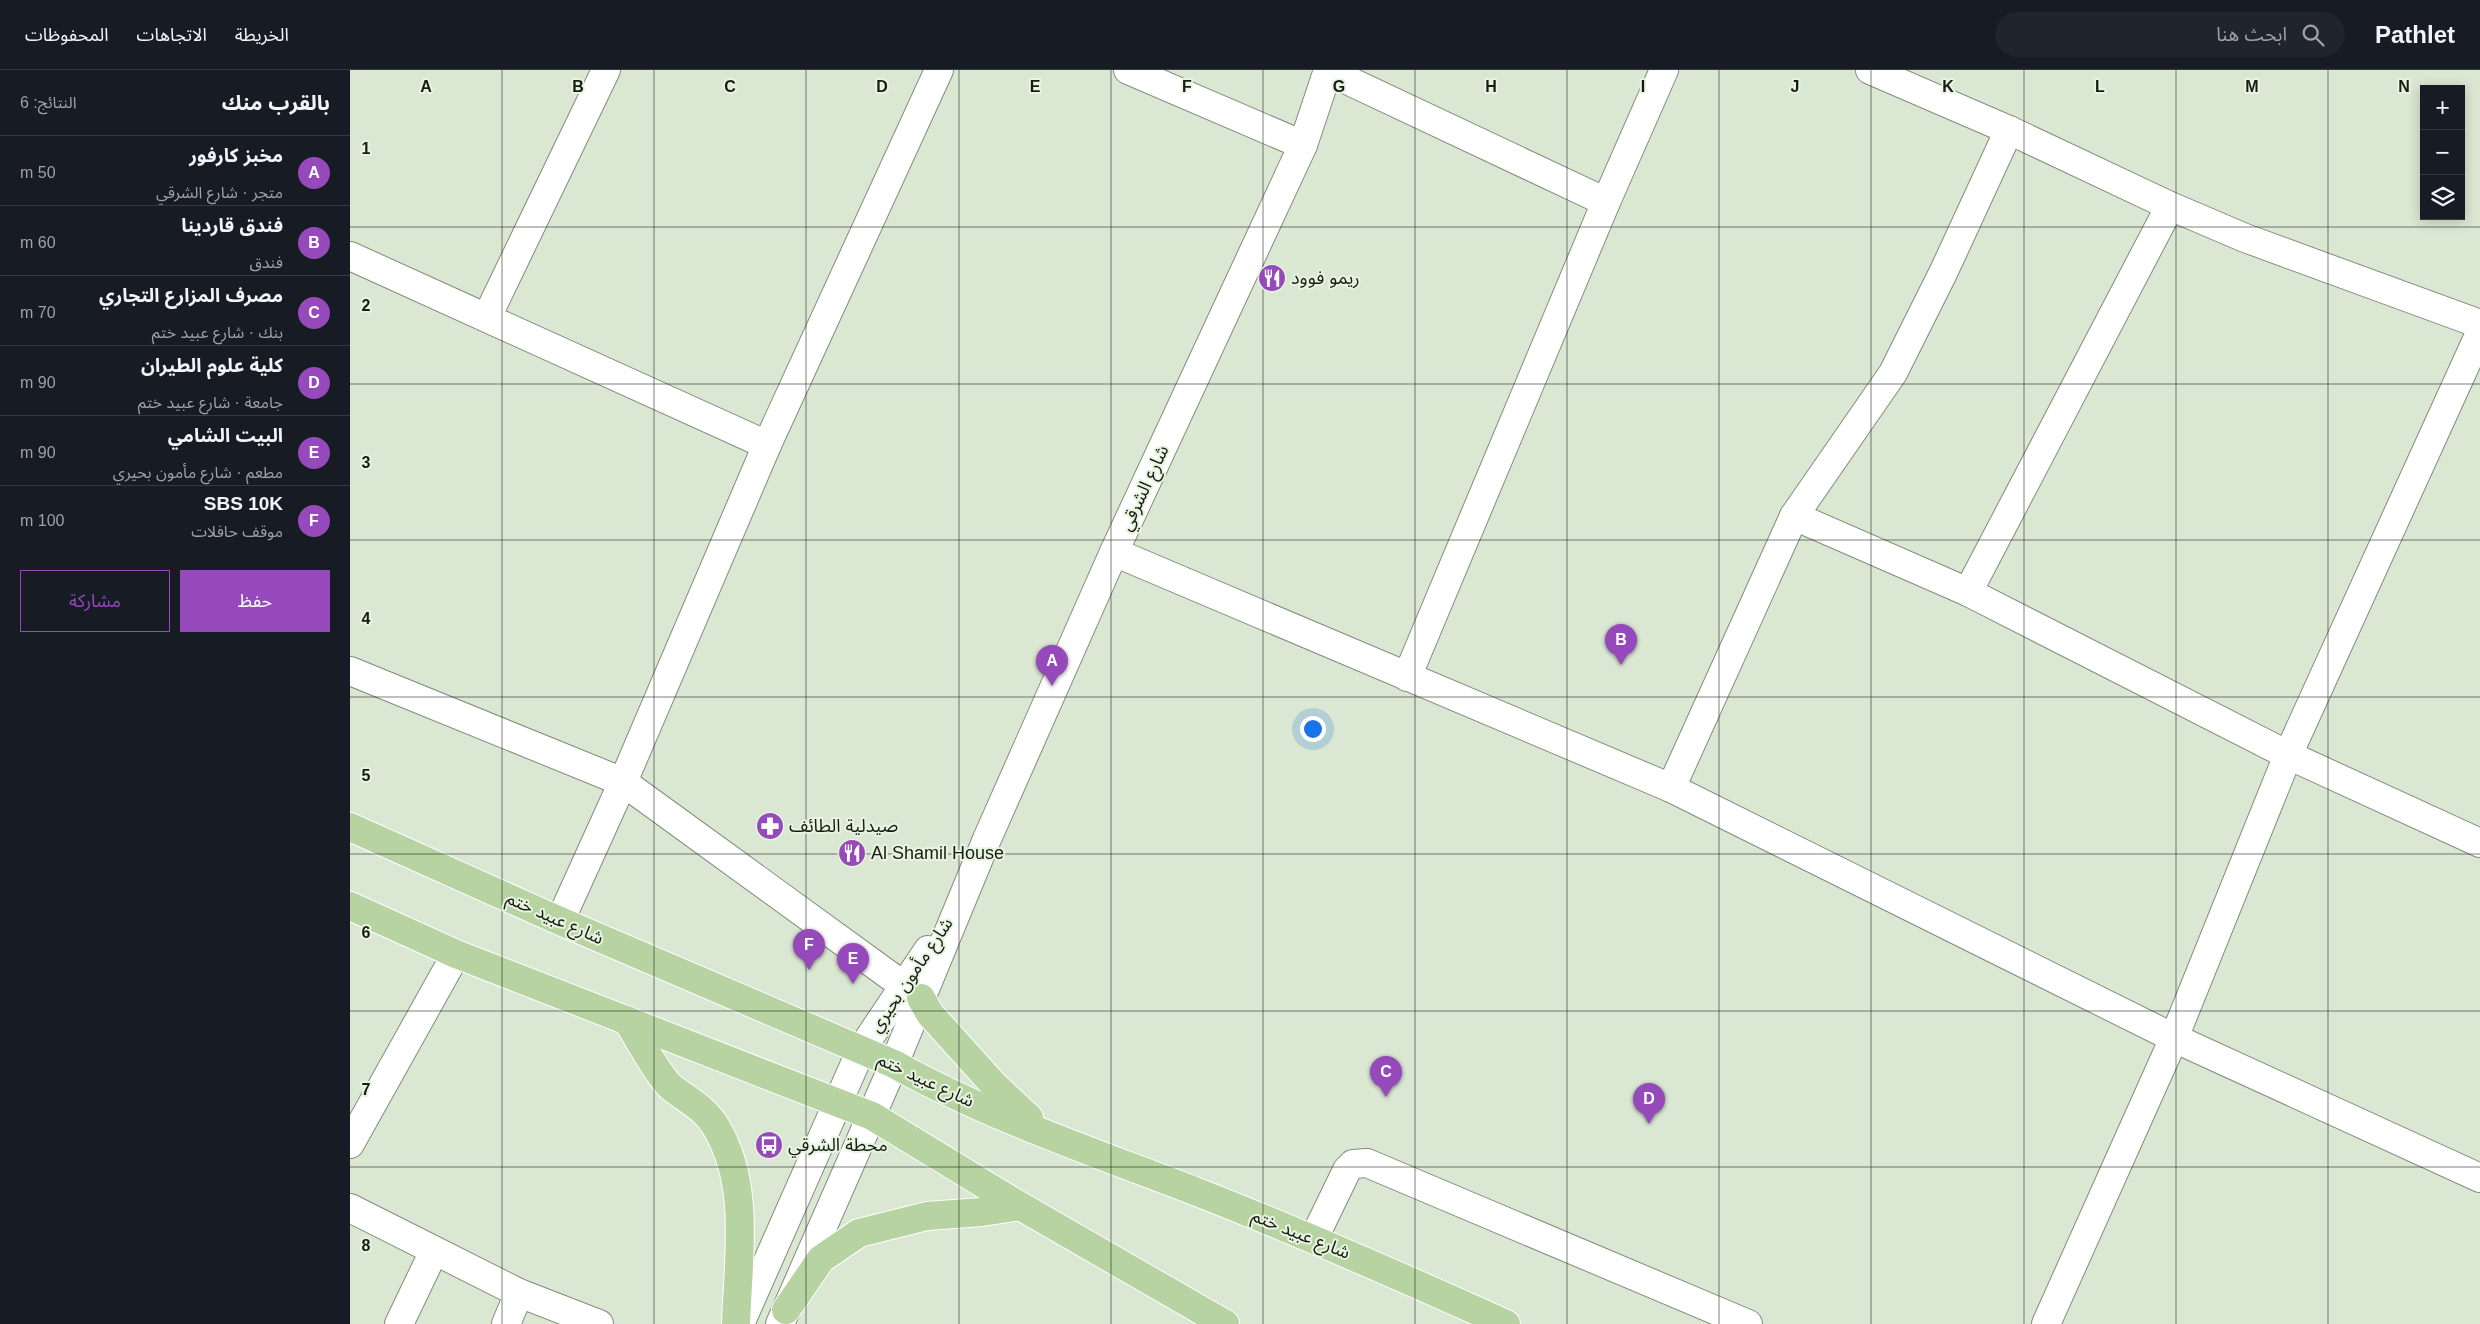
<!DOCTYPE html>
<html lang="ar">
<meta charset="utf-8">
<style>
body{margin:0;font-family:Arial,"Noto Sans Arabic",sans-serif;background:#20242c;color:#f1f3f6;direction:rtl}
.controls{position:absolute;right:15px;top:15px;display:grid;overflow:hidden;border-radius:0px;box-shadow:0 2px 12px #0003}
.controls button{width:45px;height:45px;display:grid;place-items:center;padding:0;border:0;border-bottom:1px solid #363941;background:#171b24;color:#f1f3f6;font:25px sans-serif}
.you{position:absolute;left:962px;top:658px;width:18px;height:18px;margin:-12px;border:4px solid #fff;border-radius:50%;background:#1a73e8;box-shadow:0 0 0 8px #1a73e833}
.badge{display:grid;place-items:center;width:32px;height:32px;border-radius:50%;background:#9649ba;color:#fff;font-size:16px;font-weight:700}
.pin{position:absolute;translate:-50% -41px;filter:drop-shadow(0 1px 2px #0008)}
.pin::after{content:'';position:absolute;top:26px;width:18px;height:15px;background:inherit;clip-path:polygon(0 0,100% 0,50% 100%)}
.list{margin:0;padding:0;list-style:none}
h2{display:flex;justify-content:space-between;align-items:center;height:65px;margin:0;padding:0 20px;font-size:21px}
h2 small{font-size:16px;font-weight:400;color:#9ea1a6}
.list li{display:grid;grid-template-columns:32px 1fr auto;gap:15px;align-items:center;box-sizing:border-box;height:70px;padding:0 20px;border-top:1px solid #363941}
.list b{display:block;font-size:19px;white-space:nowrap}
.list p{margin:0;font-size:16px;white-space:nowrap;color:#9ea1a6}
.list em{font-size:16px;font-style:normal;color:#9ea1a6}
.actions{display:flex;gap:10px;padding:15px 20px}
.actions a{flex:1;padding:11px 0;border:1px solid #9649ba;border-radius:0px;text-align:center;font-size:18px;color:#9649ba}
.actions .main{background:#9649ba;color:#fff}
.icon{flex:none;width:28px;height:28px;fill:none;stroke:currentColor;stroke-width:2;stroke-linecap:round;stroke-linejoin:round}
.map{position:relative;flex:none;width:2130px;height:1254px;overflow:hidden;direction:ltr}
header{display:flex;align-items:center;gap:30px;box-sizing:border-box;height:70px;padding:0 25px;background:#171b24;border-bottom:1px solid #363941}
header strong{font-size:24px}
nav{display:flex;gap:28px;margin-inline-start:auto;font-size:18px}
.search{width:350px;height:45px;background:#20242c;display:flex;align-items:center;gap:12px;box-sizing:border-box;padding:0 18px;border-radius:28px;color:#9ea1a6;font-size:19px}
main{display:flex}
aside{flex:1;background:#171b24}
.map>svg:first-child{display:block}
</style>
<header>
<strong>Pathlet</strong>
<div class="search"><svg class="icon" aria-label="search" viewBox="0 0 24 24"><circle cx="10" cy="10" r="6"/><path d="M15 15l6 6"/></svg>ابحث هنا</div>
<nav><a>الخريطة</a><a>الاتجاهات</a><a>المحفوظات</a></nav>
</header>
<main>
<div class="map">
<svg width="2130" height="1254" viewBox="0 0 2130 1254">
<rect width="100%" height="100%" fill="#dae7d3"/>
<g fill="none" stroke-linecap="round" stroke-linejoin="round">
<g stroke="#828d7b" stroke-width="30">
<g id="street">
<path d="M778,0L953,75"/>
<path d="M1520,0L1659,60L1820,136L1895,168L2130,254"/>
<path d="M978,1L1256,132"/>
<path d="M0,186L417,375"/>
<path d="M137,247L256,0"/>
<path d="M1444,446L1618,522L1938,685L2130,773"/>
<path d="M764,482L1321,718L1824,968L2130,1108"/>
<path d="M1618,522L1820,136"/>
<path d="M0,601L273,712L554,916"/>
<path d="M1057,607L1256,132L1314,0"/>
<path d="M1321,718L1444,446L1543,303L1594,201L1659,60"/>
<path d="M210,851L273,712L417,375L589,0"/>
<path d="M0,1074L106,884"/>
<path d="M0,1138L169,1223L249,1254"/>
<path d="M964,1168L997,1100L1003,1094L1017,1093L1398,1254"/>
<path d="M49,1254L84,1181"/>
<path d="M156,1254L169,1223"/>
<path d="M1696,1254L1824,968L1938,685L2130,263"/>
</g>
</g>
<g stroke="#828d7b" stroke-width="30">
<g id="secondary">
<path d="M390,1254L511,980L578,880"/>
<path d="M430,1254L544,994L637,769L764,482L953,75L978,0"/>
</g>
</g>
<g stroke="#fff" stroke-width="30">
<g id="primary">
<path d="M0,757L210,851L544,994C639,1047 746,1083 847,1122C952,1163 1054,1208 1156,1254"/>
<path d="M0,836L106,884L522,1046L670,1136L875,1254"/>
<path d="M571,928L580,944L644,1015L679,1048"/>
<path d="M277,950C287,966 309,1007 321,1017C337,1030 355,1038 366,1057C401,1115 388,1189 386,1254"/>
<path d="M436,1240L471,1189L509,1163L577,1146L632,1142L670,1136"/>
</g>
</g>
<use href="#street" stroke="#fff" stroke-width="28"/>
<use href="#secondary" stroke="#fff" stroke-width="28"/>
<use href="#primary" stroke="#b6d3a1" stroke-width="28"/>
</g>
<path fill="none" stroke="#171b14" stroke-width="1" stroke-opacity="0.55" d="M152,0V1254M304,0V1254M456,0V1254M609,0V1254M761,0V1254M913,0V1254M1065,0V1254M1217,0V1254M1369,0V1254M1521,0V1254M1674,0V1254M1826,0V1254M1978,0V1254M0,157H2130M0,314H2130M0,470H2130M0,627H2130M0,784H2130M0,941H2130M0,1097H2130"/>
<defs>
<g id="restaurant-disc" transform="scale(1.4375)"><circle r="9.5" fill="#9649ba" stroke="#e7f4e0"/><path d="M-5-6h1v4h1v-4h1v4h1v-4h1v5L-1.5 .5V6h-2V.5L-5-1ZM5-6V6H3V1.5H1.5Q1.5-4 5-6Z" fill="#fff"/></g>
<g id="pharmacy-disc" transform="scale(1.4375)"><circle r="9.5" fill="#9649ba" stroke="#e7f4e0"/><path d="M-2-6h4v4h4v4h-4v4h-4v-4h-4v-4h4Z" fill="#fff"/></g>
<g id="bus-disc" transform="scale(1.4375)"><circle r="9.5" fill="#9649ba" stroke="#e7f4e0"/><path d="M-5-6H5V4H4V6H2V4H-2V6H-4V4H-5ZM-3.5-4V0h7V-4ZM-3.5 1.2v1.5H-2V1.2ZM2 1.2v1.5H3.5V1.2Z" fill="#fff"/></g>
</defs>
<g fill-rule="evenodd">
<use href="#restaurant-disc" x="922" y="208"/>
<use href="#pharmacy-disc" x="420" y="756"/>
<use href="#restaurant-disc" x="502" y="783"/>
<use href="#bus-disc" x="419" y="1075"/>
</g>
<g text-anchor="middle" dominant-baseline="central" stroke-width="4" stroke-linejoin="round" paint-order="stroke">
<g font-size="18" fill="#171b14" stroke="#e7f4e0" text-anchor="start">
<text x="941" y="208">ريمو فوود</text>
<text x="439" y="756">صيدلية الطائف</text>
<text x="521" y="783">Al Shamil House</text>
<text x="438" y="1075">محطة الشرقي</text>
</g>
<g font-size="18" fill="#171b14" stroke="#e7f4e0">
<text transform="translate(794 418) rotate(-65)">شارع الشرقي</text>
<text transform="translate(205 848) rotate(24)">شارع عبيد ختم</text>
<text transform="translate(561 905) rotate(-56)">شارع مأمون بحيري</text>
<text transform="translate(576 1010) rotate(25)">شارع عبيد ختم</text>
<text transform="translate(951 1164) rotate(22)">شارع عبيد ختم</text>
</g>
</g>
<g font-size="16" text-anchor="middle" font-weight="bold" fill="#171b14" stroke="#e7f4e0" stroke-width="4" stroke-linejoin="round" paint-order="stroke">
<text x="76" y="22">A</text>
<text x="228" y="22">B</text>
<text x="380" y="22">C</text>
<text x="532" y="22">D</text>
<text x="685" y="22">E</text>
<text x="837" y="22">F</text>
<text x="989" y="22">G</text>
<text x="1141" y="22">H</text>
<text x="1293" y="22">I</text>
<text x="1445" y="22">J</text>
<text x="1598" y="22">K</text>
<text x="1750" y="22">L</text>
<text x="1902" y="22">M</text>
<text x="2054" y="22">N</text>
<text x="16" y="84">1</text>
<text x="16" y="241">2</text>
<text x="16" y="398">3</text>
<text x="16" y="554">4</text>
<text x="16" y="711">5</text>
<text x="16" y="868">6</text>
<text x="16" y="1025">7</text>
<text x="16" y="1181">8</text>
</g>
</svg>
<div class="controls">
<button>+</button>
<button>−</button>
<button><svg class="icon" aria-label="layers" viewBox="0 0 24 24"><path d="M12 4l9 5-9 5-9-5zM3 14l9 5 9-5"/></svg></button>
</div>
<div class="you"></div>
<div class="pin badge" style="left:702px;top:616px">A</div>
<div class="pin badge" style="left:1271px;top:595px">B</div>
<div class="pin badge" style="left:1036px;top:1027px">C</div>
<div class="pin badge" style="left:1299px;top:1054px">D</div>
<div class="pin badge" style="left:503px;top:914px">E</div>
<div class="pin badge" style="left:459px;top:900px">F</div>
</div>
<aside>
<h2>بالقرب منك<small>النتائج: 6</small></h2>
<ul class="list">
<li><span class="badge">A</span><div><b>مخبز كارفور</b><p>متجر · شارع الشرقي</p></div><em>50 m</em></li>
<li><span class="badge">B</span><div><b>فندق قاردينا</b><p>فندق</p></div><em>60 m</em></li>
<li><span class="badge">C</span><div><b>مصرف المزارع التجاري</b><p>بنك · شارع عبيد ختم</p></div><em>70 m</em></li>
<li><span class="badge">D</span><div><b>كلية علوم الطيران</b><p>جامعة · شارع عبيد ختم</p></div><em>90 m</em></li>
<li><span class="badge">E</span><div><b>البيت الشامي</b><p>مطعم · شارع مأمون بحيري</p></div><em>90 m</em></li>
<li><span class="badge">F</span><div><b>SBS 10K</b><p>موقف حافلات</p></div><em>100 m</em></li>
</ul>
<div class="actions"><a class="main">حفظ</a><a>مشاركة</a></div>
</aside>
</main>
